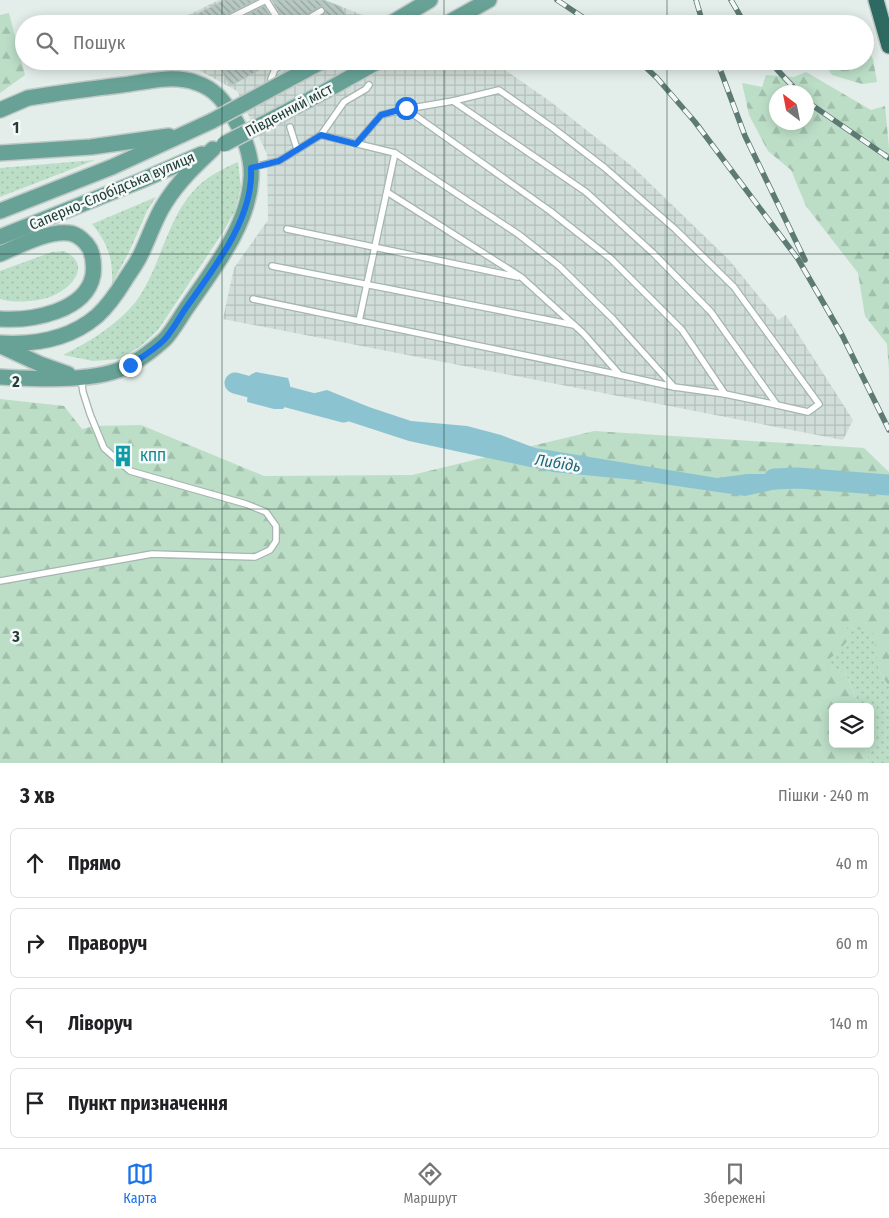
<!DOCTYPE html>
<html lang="uk">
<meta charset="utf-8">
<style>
body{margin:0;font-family:"Fira Sans Condensed",sans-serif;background:#f6f6f6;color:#202124}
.controls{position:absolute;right:15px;bottom:15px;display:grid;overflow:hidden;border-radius:8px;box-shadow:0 2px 12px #0003}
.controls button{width:45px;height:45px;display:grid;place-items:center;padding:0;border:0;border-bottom:1px solid #e0e0e0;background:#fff;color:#202124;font:25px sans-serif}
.compass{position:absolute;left:769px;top:85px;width:45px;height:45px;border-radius:50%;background:#fff;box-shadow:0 2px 12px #0003;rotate:328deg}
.stop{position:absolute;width:15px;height:15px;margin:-11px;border:4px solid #1a73e8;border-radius:50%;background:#fff}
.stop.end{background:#1a73e8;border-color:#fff;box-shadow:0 1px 5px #0008}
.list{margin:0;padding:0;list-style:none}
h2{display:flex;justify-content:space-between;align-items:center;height:65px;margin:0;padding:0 20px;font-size:21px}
h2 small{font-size:16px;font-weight:400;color:#757577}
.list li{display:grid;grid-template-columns:32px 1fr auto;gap:15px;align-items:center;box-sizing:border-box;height:70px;margin:0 10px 10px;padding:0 10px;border:1px solid #e0e0e0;border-radius:8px}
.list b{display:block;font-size:19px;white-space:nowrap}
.list em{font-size:16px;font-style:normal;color:#757577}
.icon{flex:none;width:28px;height:28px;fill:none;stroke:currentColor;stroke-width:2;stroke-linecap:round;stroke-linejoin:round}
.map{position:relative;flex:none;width:889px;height:763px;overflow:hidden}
.search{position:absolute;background:#fff;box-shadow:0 2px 12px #0003;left:15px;right:15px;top:15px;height:55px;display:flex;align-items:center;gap:12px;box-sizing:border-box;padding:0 18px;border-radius:28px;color:#757577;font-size:19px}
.sheet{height:385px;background:#fff}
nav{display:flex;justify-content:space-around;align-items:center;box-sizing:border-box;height:70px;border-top:1px solid #e0e0e0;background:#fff;font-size:14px;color:#757577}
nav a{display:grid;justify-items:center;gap:2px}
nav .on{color:#1a73e8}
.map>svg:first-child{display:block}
</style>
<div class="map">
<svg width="889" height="763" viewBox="0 0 889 763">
<defs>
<pattern id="industrial-grid" width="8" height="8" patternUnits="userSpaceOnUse" patternTransform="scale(1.25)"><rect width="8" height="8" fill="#d1ddd8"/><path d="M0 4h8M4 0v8" fill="none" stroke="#b3bfba"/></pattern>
<pattern id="grass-dots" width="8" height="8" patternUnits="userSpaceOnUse" patternTransform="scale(1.25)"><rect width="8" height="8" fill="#bcdec7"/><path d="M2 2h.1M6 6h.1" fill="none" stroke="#a1c0ac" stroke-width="1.8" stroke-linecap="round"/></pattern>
<pattern id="forest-firs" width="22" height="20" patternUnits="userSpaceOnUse" patternTransform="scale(1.25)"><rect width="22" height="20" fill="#bcdec7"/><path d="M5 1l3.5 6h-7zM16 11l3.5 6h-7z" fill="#a1c0ac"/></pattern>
<pattern id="building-back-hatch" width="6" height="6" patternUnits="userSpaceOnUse" patternTransform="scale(1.25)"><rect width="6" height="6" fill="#b8c8c2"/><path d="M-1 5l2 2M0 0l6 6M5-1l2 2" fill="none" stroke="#95a49f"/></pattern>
</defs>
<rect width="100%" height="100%" fill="#e3ede9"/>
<g fill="url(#industrial-grid)">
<path d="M219,0H325L365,16L380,24H177L176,21Z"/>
<path d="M192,61H492L551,102L633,167L730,261L778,320L786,315L853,420L843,440L223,319L234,268L268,220L267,154L237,91L195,68Z"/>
</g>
<g fill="url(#grass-dots)">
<path d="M95,160L0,197V168Z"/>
<path d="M238,162L241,187L235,211L223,232L158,330L141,346L119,359L93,361L63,355C89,342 114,327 134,304C163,267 166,211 204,181C214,173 226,167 238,162Z"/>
<path d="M156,197L147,211L130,250L112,284C113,258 108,244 92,224Z"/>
<path d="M64,251C95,266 68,292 47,298C33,302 14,303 0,299V271L52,252Z"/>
<path d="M847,627L875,633L879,670L889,687V763H868L866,744H870V707H860L845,672L820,665L837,653Z"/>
</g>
<g fill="url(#forest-firs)" fill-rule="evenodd">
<path d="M9,13L25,75L0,93V15Z"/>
<path d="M865,45L873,59L877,82L862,84L832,75L825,65L826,61H865Z"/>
<path d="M806,72L871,110L885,106L889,148V370L887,344L865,316L858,273L806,206L791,170L768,151L749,115L742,83L762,87L766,75L794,77ZM806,92V122H776V92Z"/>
<path d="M0,399L64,406L82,429L94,426L141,425L264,476L412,475L594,431L864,448L889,472V687L879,670L874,633L847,627L849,639L837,653L821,665L845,672L860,707H833V744H866L868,763H0Z"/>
</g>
<g fill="#8bc3d1">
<path d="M256,372L288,378C292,390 292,399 283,409H274L247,402L250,375Z"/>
<path d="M327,390L369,407L411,421L467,426L501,435L535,448L717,478L747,474H803L800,484L745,496L636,480L553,472L409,441L317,411L311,394Z"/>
</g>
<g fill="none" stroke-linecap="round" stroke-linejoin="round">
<g stroke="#8bc3d1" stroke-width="21">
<path d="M235,383L344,412"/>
<path d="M774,479L798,478L889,485"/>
</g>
</g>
<g fill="url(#building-back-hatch)" stroke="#b5c6c0">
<path d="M225,0H256L216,20L213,24H177Z"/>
<path d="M272,0H323L341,7L350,24H309L325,14V9L321,6L297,20L294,24H286Z"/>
<path d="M264,6L275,24H229Z"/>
<path d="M217,61H275L230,86Z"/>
</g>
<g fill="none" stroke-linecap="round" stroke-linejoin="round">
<g stroke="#a6b5b0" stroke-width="8">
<g id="lane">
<path d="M218,24L266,0L281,24"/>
<path d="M299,24L321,11"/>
<path d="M271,79L275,69L289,61"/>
<path d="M406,109L453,101L586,192L653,253L711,312L777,405"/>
<path d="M290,127L297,149"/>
<path d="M321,135L395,153L518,234L559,266L613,319L674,387"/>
<path d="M356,144L381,115L406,109L550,211L611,259L682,330L725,394"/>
<path d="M253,167L279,161L321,135L344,102L366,89L369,85"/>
<path d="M387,192L521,277L583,333L620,375L674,387L725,394L777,405L808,412L819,404L734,287L675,229L605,168L553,128L499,90L453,101"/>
<path d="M287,229L518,277"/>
<path d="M272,266L574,325"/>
<path d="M253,299L620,375"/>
<path d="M359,321L395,153"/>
<path d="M0,581L152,554L255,557L270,550L276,541V526L266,512L246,504L130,471L104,448L90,414L83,392L81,378"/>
</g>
</g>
<g stroke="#c1c9c7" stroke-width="18">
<g id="primary">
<path d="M390,24L430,0"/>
<path d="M446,24L489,0"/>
<path d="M0,110L28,98L47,95C72,91 97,88 122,85C146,82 173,74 197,83C215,89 224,101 234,118C244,135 253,159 251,179C248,226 214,268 188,306C180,317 173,331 164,340C154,349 142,358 130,365C97,383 38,379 0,377"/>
<path d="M0,153L91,147L169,136"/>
<path d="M0,211L112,167L212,121"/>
<path d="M0,237L140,181L202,154"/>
<path d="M0,254C19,246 49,230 69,233C78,234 86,242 90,249C94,258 94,266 93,275C86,312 31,321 0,319"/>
<path d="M0,343C34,345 70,339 97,316C108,306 117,293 125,280C130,272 137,263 141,254C149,238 155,218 165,203C179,181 195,166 213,149"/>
<path d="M1,346L40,364L68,374"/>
</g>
</g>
<g stroke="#c1c9c7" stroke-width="18">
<path id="highway" d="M876,0L889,46"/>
</g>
<use href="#lane" stroke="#fff" stroke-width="5.5"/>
<use href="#primary" stroke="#68a296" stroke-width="15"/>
<use href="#highway" stroke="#2e6a61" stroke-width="15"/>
<g stroke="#5d7a73" stroke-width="5.5">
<g id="rail">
<path d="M557,0L593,24"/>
<path d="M696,0L703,24"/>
<path d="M731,0L745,24"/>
<path d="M639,61L657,78L695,122L798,259L842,335L889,430"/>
<path d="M717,61L745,136L805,260"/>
<path d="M769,61L798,92"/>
<path d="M806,101L889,158"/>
</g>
</g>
<use href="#rail" stroke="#f4f9f7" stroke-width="4" stroke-dasharray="11" stroke-linecap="butt"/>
<g stroke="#c1c9c7" stroke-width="18" stroke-linecap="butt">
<g id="primary-bridge">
<path d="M212,121L323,61"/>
<path d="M224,144L322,93L379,61"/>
</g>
</g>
<use href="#primary-bridge" stroke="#68a296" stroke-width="15"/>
</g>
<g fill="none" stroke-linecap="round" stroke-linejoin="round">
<path stroke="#1a73e8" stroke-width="6" d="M130,365C142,357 154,350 164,340C173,330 180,316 188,305C215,267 254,217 251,168L279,161L321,135L356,144L381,115L406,108"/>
</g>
<path fill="none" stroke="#233e38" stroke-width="1" stroke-opacity="0.55" d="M222,0V24M444,0V24M667,0V24M222,61V763M444,61V763M667,61V763M0,254H889M0,509H889"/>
<defs>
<g id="building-bare" transform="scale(1.725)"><path d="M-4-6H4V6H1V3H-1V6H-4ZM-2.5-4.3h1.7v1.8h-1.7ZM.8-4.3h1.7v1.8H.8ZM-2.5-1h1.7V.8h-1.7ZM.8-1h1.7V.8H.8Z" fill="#0f9aa8" stroke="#f4f9f7" stroke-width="2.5" paint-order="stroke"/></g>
</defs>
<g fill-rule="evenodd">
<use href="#building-bare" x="123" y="456"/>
</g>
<g text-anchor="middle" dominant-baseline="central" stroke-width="5" stroke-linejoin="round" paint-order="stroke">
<g font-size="15" fill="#233e38" stroke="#f4f9f7">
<text transform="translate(289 110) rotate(-28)">Південний міст</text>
<text transform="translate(112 191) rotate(-23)">Саперно-Слобідська вулиця</text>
</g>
<g font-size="15" fill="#0d838f" stroke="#f4f9f7" text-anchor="start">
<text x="140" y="456">КПП</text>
</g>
<g font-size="16" font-style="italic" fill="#1d667a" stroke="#f4f9f7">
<text transform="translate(558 463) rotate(9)">Либідь</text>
</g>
</g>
<g font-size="16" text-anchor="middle" font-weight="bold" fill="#233e38" stroke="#f4f9f7" stroke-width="5" stroke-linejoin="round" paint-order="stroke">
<text x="16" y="133">1</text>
<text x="16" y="387">2</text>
<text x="16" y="642">3</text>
</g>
</svg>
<div class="controls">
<button><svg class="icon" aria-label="layers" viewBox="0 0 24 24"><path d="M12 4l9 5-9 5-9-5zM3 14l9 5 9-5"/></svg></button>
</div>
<svg class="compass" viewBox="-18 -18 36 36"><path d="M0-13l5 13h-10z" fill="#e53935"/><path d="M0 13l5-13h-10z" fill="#757577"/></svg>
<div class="stop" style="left:406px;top:108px"></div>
<div class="stop end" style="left:130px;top:365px"></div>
<div class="search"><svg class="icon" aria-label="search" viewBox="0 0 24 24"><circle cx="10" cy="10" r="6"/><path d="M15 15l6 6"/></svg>Пошук</div>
</div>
<section class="sheet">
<h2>3 хв<small>Пішки · 240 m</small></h2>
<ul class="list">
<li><svg class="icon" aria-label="ahead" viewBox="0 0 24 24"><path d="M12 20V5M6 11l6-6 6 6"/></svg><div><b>Прямо</b></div><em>40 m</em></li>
<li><svg class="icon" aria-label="right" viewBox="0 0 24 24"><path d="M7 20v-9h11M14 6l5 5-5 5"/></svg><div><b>Праворуч</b></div><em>60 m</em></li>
<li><svg class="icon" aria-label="left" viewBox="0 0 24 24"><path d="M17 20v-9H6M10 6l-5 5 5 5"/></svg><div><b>Ліворуч</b></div><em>140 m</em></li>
<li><svg class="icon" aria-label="arrive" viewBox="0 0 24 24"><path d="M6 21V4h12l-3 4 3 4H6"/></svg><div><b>Пункт призначення</b></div></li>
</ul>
</section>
<nav>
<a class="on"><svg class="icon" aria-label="map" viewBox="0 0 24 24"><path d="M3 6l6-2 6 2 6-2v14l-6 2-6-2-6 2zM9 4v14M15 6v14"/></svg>Карта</a>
<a><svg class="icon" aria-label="directions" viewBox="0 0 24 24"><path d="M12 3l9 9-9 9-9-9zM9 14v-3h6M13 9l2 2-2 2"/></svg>Маршрут</a>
<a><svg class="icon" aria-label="saved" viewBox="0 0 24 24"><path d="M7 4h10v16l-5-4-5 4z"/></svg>Збережені</a>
</nav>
